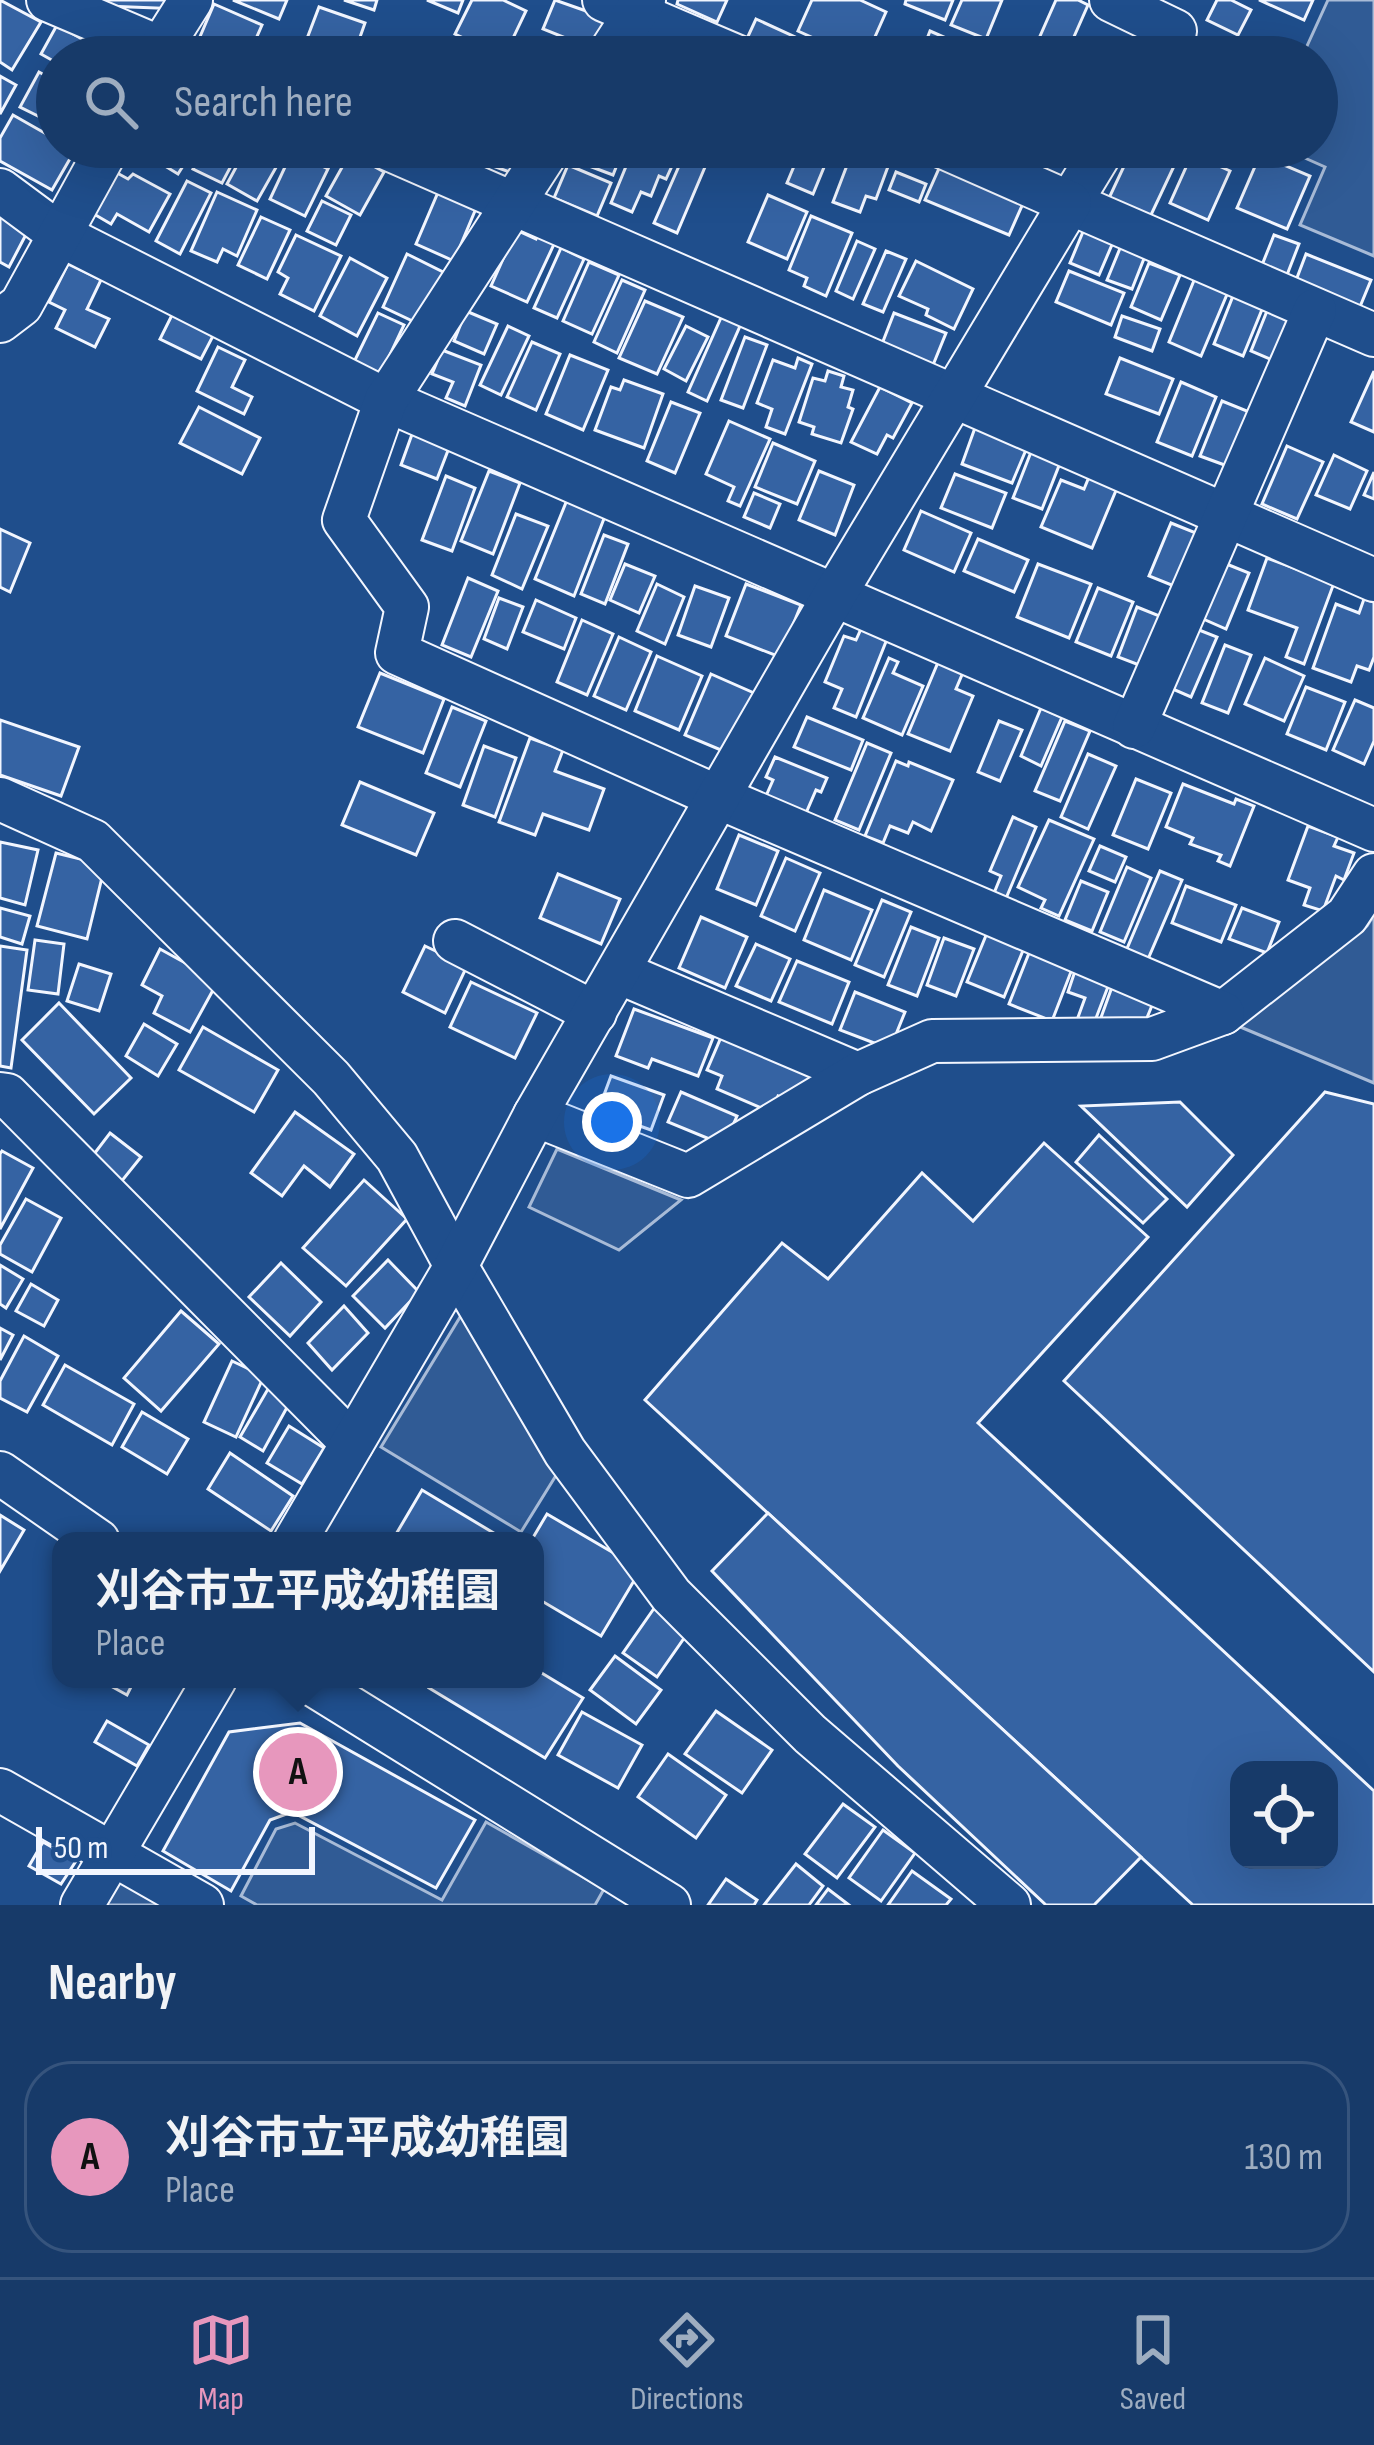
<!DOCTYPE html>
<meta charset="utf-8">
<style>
body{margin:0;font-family:"Sofia Sans Condensed","Noto Sans JP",sans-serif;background:#20416f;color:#f1f3f6}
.controls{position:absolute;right:36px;bottom:36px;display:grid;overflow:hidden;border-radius:24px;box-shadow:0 12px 48px #0002}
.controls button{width:108px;height:108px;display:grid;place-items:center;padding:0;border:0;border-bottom:3px solid #36547d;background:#173a69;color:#f1f3f6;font:60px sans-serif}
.scale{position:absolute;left:36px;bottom:30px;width:279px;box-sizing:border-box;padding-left:12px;border:6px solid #f2f6ff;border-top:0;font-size:33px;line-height:42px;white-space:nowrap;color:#f2f6ff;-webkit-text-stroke:9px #1f4e8c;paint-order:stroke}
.you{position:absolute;left:612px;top:1122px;width:42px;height:42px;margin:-30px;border:9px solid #fff;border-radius:50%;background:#1a73e8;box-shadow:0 0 0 18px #1a73e833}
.badge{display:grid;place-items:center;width:78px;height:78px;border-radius:50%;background:#e797bd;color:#111;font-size:39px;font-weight:700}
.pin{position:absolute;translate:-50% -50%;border:6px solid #fff;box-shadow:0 3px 12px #0006}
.popup{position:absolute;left:52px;top:1532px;width:492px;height:156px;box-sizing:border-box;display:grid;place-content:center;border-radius:24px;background:#173a69;filter:drop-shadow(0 3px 9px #0005);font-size:39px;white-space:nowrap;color:#9eadc0}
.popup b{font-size:45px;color:#f1f3f6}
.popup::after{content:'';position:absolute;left:50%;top:100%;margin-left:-24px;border:24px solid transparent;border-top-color:#173a69}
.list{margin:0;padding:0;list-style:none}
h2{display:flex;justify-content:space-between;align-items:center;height:156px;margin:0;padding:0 48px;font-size:51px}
h2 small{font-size:39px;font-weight:400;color:#9eadc0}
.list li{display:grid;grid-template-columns:78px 1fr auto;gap:36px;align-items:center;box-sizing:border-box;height:192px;margin:0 24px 24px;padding:0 24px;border:3px solid #36547d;border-radius:48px}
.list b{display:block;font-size:45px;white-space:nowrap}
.list p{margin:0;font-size:39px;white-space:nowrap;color:#9eadc0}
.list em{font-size:39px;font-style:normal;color:#9eadc0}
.icon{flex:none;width:66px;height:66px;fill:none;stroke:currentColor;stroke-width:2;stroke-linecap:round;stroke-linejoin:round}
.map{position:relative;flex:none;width:1374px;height:1905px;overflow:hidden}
.search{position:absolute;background:#173a69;box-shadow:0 12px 48px #0002;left:36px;right:36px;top:36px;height:132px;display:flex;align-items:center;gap:30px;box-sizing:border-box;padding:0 42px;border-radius:66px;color:#9eadc0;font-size:45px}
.sheet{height:372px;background:#173a69}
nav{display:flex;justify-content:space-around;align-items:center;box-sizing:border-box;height:168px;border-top:3px solid #36547d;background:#173a69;font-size:33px;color:#9eadc0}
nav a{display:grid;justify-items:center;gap:6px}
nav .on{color:#e797bd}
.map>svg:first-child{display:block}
</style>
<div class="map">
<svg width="1374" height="1905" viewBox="0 0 1374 1905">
<rect width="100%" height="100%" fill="#1f4e8c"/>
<g fill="#305b95" stroke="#a8bbd7" stroke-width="3">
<path d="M1328,0H1374V256L1300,225L1325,167L1280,147H1317V57H1302Z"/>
<path d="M1374,915V1083L1238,1026L1367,926Z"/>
<path d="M557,1149L681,1200L619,1250L529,1207Z"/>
<path d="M465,1309L560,1469L521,1532L381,1447Z"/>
<path d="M486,1822L604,1889L595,1905H257L241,1896L276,1829L295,1823L442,1900Z"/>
<path d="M120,1874L172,1905H102Z"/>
</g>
<g fill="#3563a3" stroke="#f2f6ff" stroke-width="3" fill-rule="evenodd">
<path d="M0,0L41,22L12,70L0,62Z"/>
<path d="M107,0H181V9L106,6Z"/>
<path d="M233,0H287L279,19Z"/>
<path d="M344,0H377L374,10Z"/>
<path d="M427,0H463L458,13Z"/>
<path d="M472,0H503L526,11L504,57L455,34Z"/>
<path d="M555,0L606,18L593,49L543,29Z"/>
<path d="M678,0H727L717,22L677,4Z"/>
<path d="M812,0H860L886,12L866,57H837L840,50L798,31Z"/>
<path d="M906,0H953L945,20L905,4Z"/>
<path d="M962,0H1002L986,39L951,25Z"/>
<path d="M1056,0H1078L1088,5L1065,57H1044L1033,52Z"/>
<path d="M1217,0H1231L1251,10L1238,35L1207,20Z"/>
<path d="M1259,0H1313L1304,20Z"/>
<path d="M214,4L262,25L248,57H221L196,46Z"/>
<path d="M319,7L365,23L353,57H300Z"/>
<path d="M756,19L806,42L799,57H771L744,45Z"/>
<path d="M57,25L114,57H57V63L41,54Z"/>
<path d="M930,31L953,41L946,57H920Z"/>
<path d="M534,39L580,57H528Z"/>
<path d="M398,41L435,57H390Z"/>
<path d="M644,41L678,55L677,57H637Z"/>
<path d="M1184,43L1212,57H1177Z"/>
<path d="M1235,43L1263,57H1228Z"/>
<path d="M960,46L985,57H955Z"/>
<path d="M39,72L57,82L42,118L20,107Z"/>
<path d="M0,76L16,85L0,114Z"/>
<path d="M57,99V128L45,121Z"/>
<path d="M13,115L57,140V147L75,150L52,190L0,161V138Z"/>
<path d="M134,147H195L178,174Z"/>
<path d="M204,147H241L222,183L193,169Z"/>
<path d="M247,147L287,148L257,201L227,184Z"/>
<path d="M477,147H524L515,174L473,159Z"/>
<path d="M572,147H624L613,175L568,158Z"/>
<path d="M634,147H659L677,155L666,179L659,176L651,196L641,192L632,212L611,203Z"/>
<path d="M748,147H792L786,163Z"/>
<path d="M802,147H849L842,166L827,160L813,194L787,183Z"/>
<path d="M854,147H878L893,153L876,199L866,196L860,212L833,202Z"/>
<path d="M1133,147L1175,164L1150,217L1109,198Z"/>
<path d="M1212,147H1245L1240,159Z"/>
<path d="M292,152L328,169L305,216L270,199Z"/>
<path d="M350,153L384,172L360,215L326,196Z"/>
<path d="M1192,154L1230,171L1208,220L1170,203Z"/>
<path d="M1260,155L1310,176L1287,229L1237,208Z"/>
<path d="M683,157L705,167L677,233L654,223Z"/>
<path d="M941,164L1025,199L1009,235L925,200Z"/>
<path d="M568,165L611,183L597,216L554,198Z"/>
<path d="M110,169L128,179L133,174L170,194L149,232L117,214L111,224L87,210Z"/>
<path d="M896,172L926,184L919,202L889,190Z"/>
<path d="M187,181L211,193L180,254L156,241Z"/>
<path d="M439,190L477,206L454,261L416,244Z"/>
<path d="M217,192L257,210L237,256L223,249L217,262L191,251Z"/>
<path d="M768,195L807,212L787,259L748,242Z"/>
<path d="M322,201L351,215L336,245L307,231Z"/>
<path d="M0,212L32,223L9,267L0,262Z"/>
<path d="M811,216L852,233L826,296L804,286L807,278L789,270Z"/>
<path d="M261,217L290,230L267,279L238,265Z"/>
<path d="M1085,227L1114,240L1099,275L1070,263Z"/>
<path d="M516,230L536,239L539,232L556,240L527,302L491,286Z"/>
<path d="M296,235L341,256L314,311L280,294L288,278L278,272Z"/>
<path d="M1274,235L1299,244L1285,280L1260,270Z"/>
<path d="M857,241L875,249L853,299L836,291Z"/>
<path d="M1123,241L1147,251L1132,289L1107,280Z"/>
<path d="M561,248L584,259L557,318L534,308Z"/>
<path d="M886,251L906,259L883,312L863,304Z"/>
<path d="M407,254L445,273L421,325L383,307Z"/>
<path d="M1306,254L1371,280L1359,309L1295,283Z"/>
<path d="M350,258L387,278L357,336L320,316Z"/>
<path d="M916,261L973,289L954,329L926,315L928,309L899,296Z"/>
<path d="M589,262L619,275L592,334L563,321Z"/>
<path d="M1149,263L1180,275L1161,320L1131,307Z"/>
<path d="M68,264L101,280L87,309L109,319L95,347L56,328L65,310L49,302Z"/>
<path d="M1069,271L1124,293L1111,325L1056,302Z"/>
<path d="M1195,278L1228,292L1201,356L1169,342Z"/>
<path d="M622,280L645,290L617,353L594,342Z"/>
<path d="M1233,296L1263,307L1243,356L1214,344Z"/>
<path d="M645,301L683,317L657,374L619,358Z"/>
<path d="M466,311L497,324L484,354L454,341Z"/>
<path d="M724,311L740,326L707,401L688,392Z"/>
<path d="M1267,311L1291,321L1275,361L1251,351Z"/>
<path d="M378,313L404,325L380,376L353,364Z"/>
<path d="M894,313L946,333L933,365L882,344Z"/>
<path d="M172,315L213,336L201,359L160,339Z"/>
<path d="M1122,316L1160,329L1152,351L1115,337Z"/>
<path d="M508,326L529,336L501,395L480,385Z"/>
<path d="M686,326L708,337L686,381L664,369Z"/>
<path d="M745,337L767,345L743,408L721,400Z"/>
<path d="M532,342L560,354L536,410L507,397Z"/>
<path d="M218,347L245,360L232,387L252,397L244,414L197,391Z"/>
<path d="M442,350L481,365L465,406L446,398L453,382L432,374Z"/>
<path d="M570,355L608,370L583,430L546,414Z"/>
<path d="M798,358L812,364L785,434L766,427L772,409L757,403L773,360L795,368Z"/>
<path d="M1120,358L1173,379L1159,414L1106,394Z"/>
<path d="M828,371L844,376L841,387L853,390L848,407L853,409L841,443L812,434L814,427L799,422L813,378L825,381Z"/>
<path d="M1374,371V432L1351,422Z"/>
<path d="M624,380L663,394L644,448L595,430L611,387L620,390Z"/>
<path d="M1181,382L1216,397L1192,456L1157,442Z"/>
<path d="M880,387L912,403L893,438L887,435L877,454L851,442Z"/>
<path d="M1222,401L1252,413L1230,467L1200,456Z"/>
<path d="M671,402L700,413L675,473L647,461Z"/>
<path d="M199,407L260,438L242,474L180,443Z"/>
<path d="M729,421L770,439L740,506L728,501L734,487L706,474Z"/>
<path d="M976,425L1028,445L1012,483L962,464Z"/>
<path d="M415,426L452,440L437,479L401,465Z"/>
<path d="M773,443L815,461L797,504L755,487Z"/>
<path d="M1287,446L1323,462L1297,519L1262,504Z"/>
<path d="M1033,447L1062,458L1042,509L1013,498Z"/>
<path d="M1334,455L1367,471L1350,509L1316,495Z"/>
<path d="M489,471L520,483L493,554L461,541Z"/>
<path d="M819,471L854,485L835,535L799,520Z"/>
<path d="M1374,472V499L1364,495Z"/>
<path d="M955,474L1006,493L992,528L941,508Z"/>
<path d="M446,476L475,488L452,551L422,540Z"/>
<path d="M1089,477L1117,488L1092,548L1041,527L1061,480L1084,489Z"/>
<path d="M754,493L780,504L770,528L744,517Z"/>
<path d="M567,500L605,516L574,596L535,579Z"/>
<path d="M921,511L971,533L954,572L904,550Z"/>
<path d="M516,514L548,526L522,589L492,575Z"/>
<path d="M1171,523L1201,535L1179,588L1149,576Z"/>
<path d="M0,529L30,543L10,592L0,587Z"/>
<path d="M604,535L628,544L605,604L581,594Z"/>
<path d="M978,539L1028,560L1014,592L964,571Z"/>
<path d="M1267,558L1334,583L1304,664L1286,657L1297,628L1248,610Z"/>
<path d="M1224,563L1249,573L1226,629L1201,618Z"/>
<path d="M625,564L655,576L639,613L610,600Z"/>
<path d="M1038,564L1091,584L1069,638L1017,617Z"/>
<path d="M468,578L498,591L471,657L442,645Z"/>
<path d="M657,584L684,597L665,644L637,631Z"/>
<path d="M746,584L801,605L780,657L726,636Z"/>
<path d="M695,586L729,598L711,647L678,635Z"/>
<path d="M1098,588L1133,602L1111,656L1076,642Z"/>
<path d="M499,598L523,607L507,649L484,639Z"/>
<path d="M1364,599L1374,602V657L1369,670L1357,666L1351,682L1313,668L1336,604L1359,613Z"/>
<path d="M536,600L576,618L564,649L523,632Z"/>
<path d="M1137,607L1167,619L1147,668L1118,657Z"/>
<path d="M582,620L613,634L587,695L557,682Z"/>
<path d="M1194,628L1217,637L1191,697L1168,687Z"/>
<path d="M861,629L887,639L856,717L834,708L842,689L825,682L844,636L856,640Z"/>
<path d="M619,637L651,652L626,710L594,696Z"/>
<path d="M1225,645L1251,655L1228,713L1202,703Z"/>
<path d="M657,656L702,676L679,730L635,711Z"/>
<path d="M889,658L898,662L893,673L923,686L902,735L863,718Z"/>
<path d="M1265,658L1304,676L1284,721L1245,704Z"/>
<path d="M939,660L964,670L956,689L973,696L950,751L908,734Z"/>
<path d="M380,673L444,699L423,753L358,727Z"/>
<path d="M711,674L754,693L728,753L685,735Z"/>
<path d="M1306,687L1345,702L1326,750L1287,734Z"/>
<path d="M1355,700L1374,708V741L1364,764L1333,750Z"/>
<path d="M452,707L486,721L460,787L426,773Z"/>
<path d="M1041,708L1062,717L1041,766L1021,756Z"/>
<path d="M807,717L863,740L851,770L794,747Z"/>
<path d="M0,720L79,747L61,796L0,775Z"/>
<path d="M999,721L1022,730L1000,781L978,772Z"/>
<path d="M1065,721L1090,731L1060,801L1035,791Z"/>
<path d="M530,738L563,750L555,771L604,789L589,830L543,814L535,835L499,822Z"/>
<path d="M867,743L891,753L859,830L835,820Z"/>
<path d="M484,746L516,758L495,817L463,805Z"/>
<path d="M1088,754L1116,766L1088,829L1061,817Z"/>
<path d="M775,757L827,778L821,792L816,790L806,813L766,796L773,780L766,777Z"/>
<path d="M896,761L908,766L909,762L953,780L931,831L913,822L908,833L890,826L883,843L865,836Z"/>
<path d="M1136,779L1171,793L1148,849L1113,835Z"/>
<path d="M360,782L434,813L416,855L342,825Z"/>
<path d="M1183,784L1234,804L1236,799L1254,806L1230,866L1218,861L1221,855L1190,844L1193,838L1166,827Z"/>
<path d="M1013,817L1036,827L1004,903L992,898L1001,876L990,871Z"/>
<path d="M1049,820L1094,839L1059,916L1041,908L1045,900L1018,887Z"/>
<path d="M1308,826L1338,837L1334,846L1354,853L1344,880L1336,876L1323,911L1304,905L1310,888L1288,880Z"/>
<path d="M739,835L778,851L756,905L717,889Z"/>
<path d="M0,842L38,850L25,905L0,898Z"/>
<path d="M1100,846L1126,857L1115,882L1089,871Z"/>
<path d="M56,853L105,865L87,939L37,926Z"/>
<path d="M786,858L820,873L795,931L761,916Z"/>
<path d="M1127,867L1151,878L1124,942L1100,932Z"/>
<path d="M1160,871L1182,880L1145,966L1123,958Z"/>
<path d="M558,874L620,899L601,944L540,918Z"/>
<path d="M1081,881L1108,892L1092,931L1065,920Z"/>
<path d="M1186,886L1236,905L1221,942L1172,923Z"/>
<path d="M824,890L872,910L851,960L804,940Z"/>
<path d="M882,900L911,912L884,977L855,965Z"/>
<path d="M0,908L30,916L22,944L0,937Z"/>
<path d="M1242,908L1279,922L1267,953L1229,939Z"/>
<path d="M701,917L747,937L725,988L679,968Z"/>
<path d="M911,927L939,938L917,996L888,985Z"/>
<path d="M987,933L1024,948L1004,997L967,982Z"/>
<path d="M944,938L974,949L956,996L927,985Z"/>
<path d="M35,940L64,944L58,994L28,990Z"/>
<path d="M756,944L790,959L771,1001L736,986Z"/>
<path d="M0,946L27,950L11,1068L0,1066Z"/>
<path d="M425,946L467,966L445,1013L403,992Z"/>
<path d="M1031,948L1074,964L1052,1021L1009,1004Z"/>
<path d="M160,949L218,981L190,1032L154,1013L162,996L142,985Z"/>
<path d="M797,961L849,982L832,1024L779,1002Z"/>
<path d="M79,964L111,974L99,1011L67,1001Z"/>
<path d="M1075,971L1109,984L1093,1026L1077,1020L1085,998L1068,992Z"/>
<path d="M471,982L537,1013L515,1058L450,1027Z"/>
<path d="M1112,987L1153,1003L1144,1025L1099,1023Z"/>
<path d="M855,992L905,1012L890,1049L840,1030Z"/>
<path d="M59,1003L131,1078L94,1114L22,1040Z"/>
<path d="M634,1009L713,1038L698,1076L652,1059L648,1068L616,1056Z"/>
<path d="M144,1024L177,1044L158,1076L126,1056Z"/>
<path d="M203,1027L278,1070L254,1112L179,1070Z"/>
<path d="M722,1035L813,1073L800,1105L778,1096L771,1112L717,1089L722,1076L707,1070Z"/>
<path d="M611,1076L664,1095L651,1130L598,1111Z"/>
<path d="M681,1092L737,1116L724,1145L668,1122Z"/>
<path d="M1325,1092L1374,1104V1672L1064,1381Z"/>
<path d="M1180,1102L1233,1155L1187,1207L1081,1106Z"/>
<path d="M295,1112L354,1154L330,1187L304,1166L282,1196L251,1173Z"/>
<path d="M110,1133L141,1157L121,1182L91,1158Z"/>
<path d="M1099,1135L1167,1199L1143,1223L1076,1162Z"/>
<path d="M1044,1143L1148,1237L978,1423L1374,1791V1905H1193L645,1400L782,1243L828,1279L922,1173L973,1221ZM1239,1770H1329V1860H1239Z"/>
<path d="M2,1151L33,1168L0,1229V1154Z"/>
<path d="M364,1180L407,1219L346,1286L303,1248Z"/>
<path d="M26,1199L61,1218L32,1272L0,1254V1245Z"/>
<path d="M388,1260L419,1292L385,1328L353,1296Z"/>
<path d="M281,1263L321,1302L290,1336L249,1297Z"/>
<path d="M0,1265L23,1279L6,1308L0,1304Z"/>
<path d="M31,1284L58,1300L44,1326L16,1311Z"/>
<path d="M344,1306L368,1333L332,1370L308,1343Z"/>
<path d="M181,1311L219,1344L161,1411L124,1378Z"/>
<path d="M0,1328L13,1335L0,1360Z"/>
<path d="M24,1336L58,1356L27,1412L0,1398V1381Z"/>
<path d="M232,1361L264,1376L236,1437L204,1422Z"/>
<path d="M65,1365L134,1404L112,1445L43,1405Z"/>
<path d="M268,1389L290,1402L263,1451L240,1437Z"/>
<path d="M142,1412L188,1439L167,1474L122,1447Z"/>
<path d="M289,1426L324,1448L302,1484L267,1463Z"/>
<path d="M230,1453L293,1496L271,1531L208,1489Z"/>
<path d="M422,1490L507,1541H392Z"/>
<path d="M768,1513L1141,1857L1094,1905H1046L898,1766L712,1571Z"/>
<path d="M547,1514L641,1569L601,1636L535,1597V1541H531Z"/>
<path d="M0,1515L24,1530L0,1571Z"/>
<path d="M655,1607L689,1631L657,1677L623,1653Z"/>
<path d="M615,1656L661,1690L636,1724L590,1690Z"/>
<path d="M535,1669L583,1698L545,1758L429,1688L434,1679H535Z"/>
<path d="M98,1679H135L127,1695Z"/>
<path d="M716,1711L772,1750L742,1793L685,1754Z"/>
<path d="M582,1712L642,1745L618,1788L558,1755Z"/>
<path d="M107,1721L149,1745L137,1766L95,1742Z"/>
<path d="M300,1723L475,1820L436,1888L292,1812L270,1820L231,1891L163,1851L229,1732Z"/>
<path d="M668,1754L726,1795L696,1838L638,1797Z"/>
<path d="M843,1804L875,1827L837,1878L805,1854Z"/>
<path d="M883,1830L915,1853L881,1901L849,1878Z"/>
<path d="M43,1842L76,1861L61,1884L29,1866Z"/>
<path d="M796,1864L823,1886L809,1905H764Z"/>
<path d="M912,1871L951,1899L946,1905H888Z"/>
<path d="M726,1879L757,1900L754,1905H708Z"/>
<path d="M828,1889L849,1905H816Z"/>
</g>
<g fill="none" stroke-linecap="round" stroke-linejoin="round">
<g stroke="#f2f6ff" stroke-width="46">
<g id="minor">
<path d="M48,0L182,57"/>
<path d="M604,0L738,57"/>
<path d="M1111,0L1175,31"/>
<path d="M155,57L191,0"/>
<path d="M607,57L644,0"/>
<path d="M384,147L1374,580"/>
<path d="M1104,147L1070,203L1374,335"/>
<path d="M0,190L62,236L386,400L1374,830"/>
<path d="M0,321L21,305L108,147"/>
<path d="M1134,727L1315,310"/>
<path d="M0,799L93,841L331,1078L397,1157L456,1266L565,1452L671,1595L810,1734L1009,1905"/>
<path d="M455,941L595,1013"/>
<path d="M618,972L858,1074"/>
<path d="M1223,1013L1347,916L1374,875"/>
<path d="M0,1094L7,1095L352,1443"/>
<path d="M535,1115L688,1176L858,1074L932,1041L1152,1039L1223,1013L720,798L397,653L407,607L344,520L386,400L550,147"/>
<path d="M0,1473L98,1541"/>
<path d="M295,1541L456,1266L535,1115L835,594L1070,203L943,147"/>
<path d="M304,1679L669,1905"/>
<path d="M0,1790L202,1905"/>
<path d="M82,1905L215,1679"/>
</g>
</g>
<use href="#minor" stroke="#1f4e8c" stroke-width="42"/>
</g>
</svg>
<div class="controls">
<button><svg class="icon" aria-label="locate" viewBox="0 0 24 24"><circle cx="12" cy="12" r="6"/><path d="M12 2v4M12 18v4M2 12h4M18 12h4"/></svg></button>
</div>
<div class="scale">50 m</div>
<div class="you"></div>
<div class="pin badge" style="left:298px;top:1772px">A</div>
<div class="popup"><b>刈谷市立平成幼稚園</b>Place</div>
<div class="search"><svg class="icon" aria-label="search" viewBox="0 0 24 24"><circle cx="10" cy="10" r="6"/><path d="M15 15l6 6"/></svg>Search here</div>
</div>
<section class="sheet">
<h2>Nearby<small></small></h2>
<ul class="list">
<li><span class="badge">A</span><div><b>刈谷市立平成幼稚園</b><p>Place</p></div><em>130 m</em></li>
</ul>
</section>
<nav>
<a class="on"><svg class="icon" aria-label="map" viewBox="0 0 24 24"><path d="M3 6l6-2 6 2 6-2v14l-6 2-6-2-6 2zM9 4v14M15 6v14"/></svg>Map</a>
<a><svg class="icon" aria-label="directions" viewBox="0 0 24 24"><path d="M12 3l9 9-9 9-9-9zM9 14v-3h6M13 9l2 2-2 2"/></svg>Directions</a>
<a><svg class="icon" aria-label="saved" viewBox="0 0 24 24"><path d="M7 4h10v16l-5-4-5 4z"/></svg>Saved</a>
</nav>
